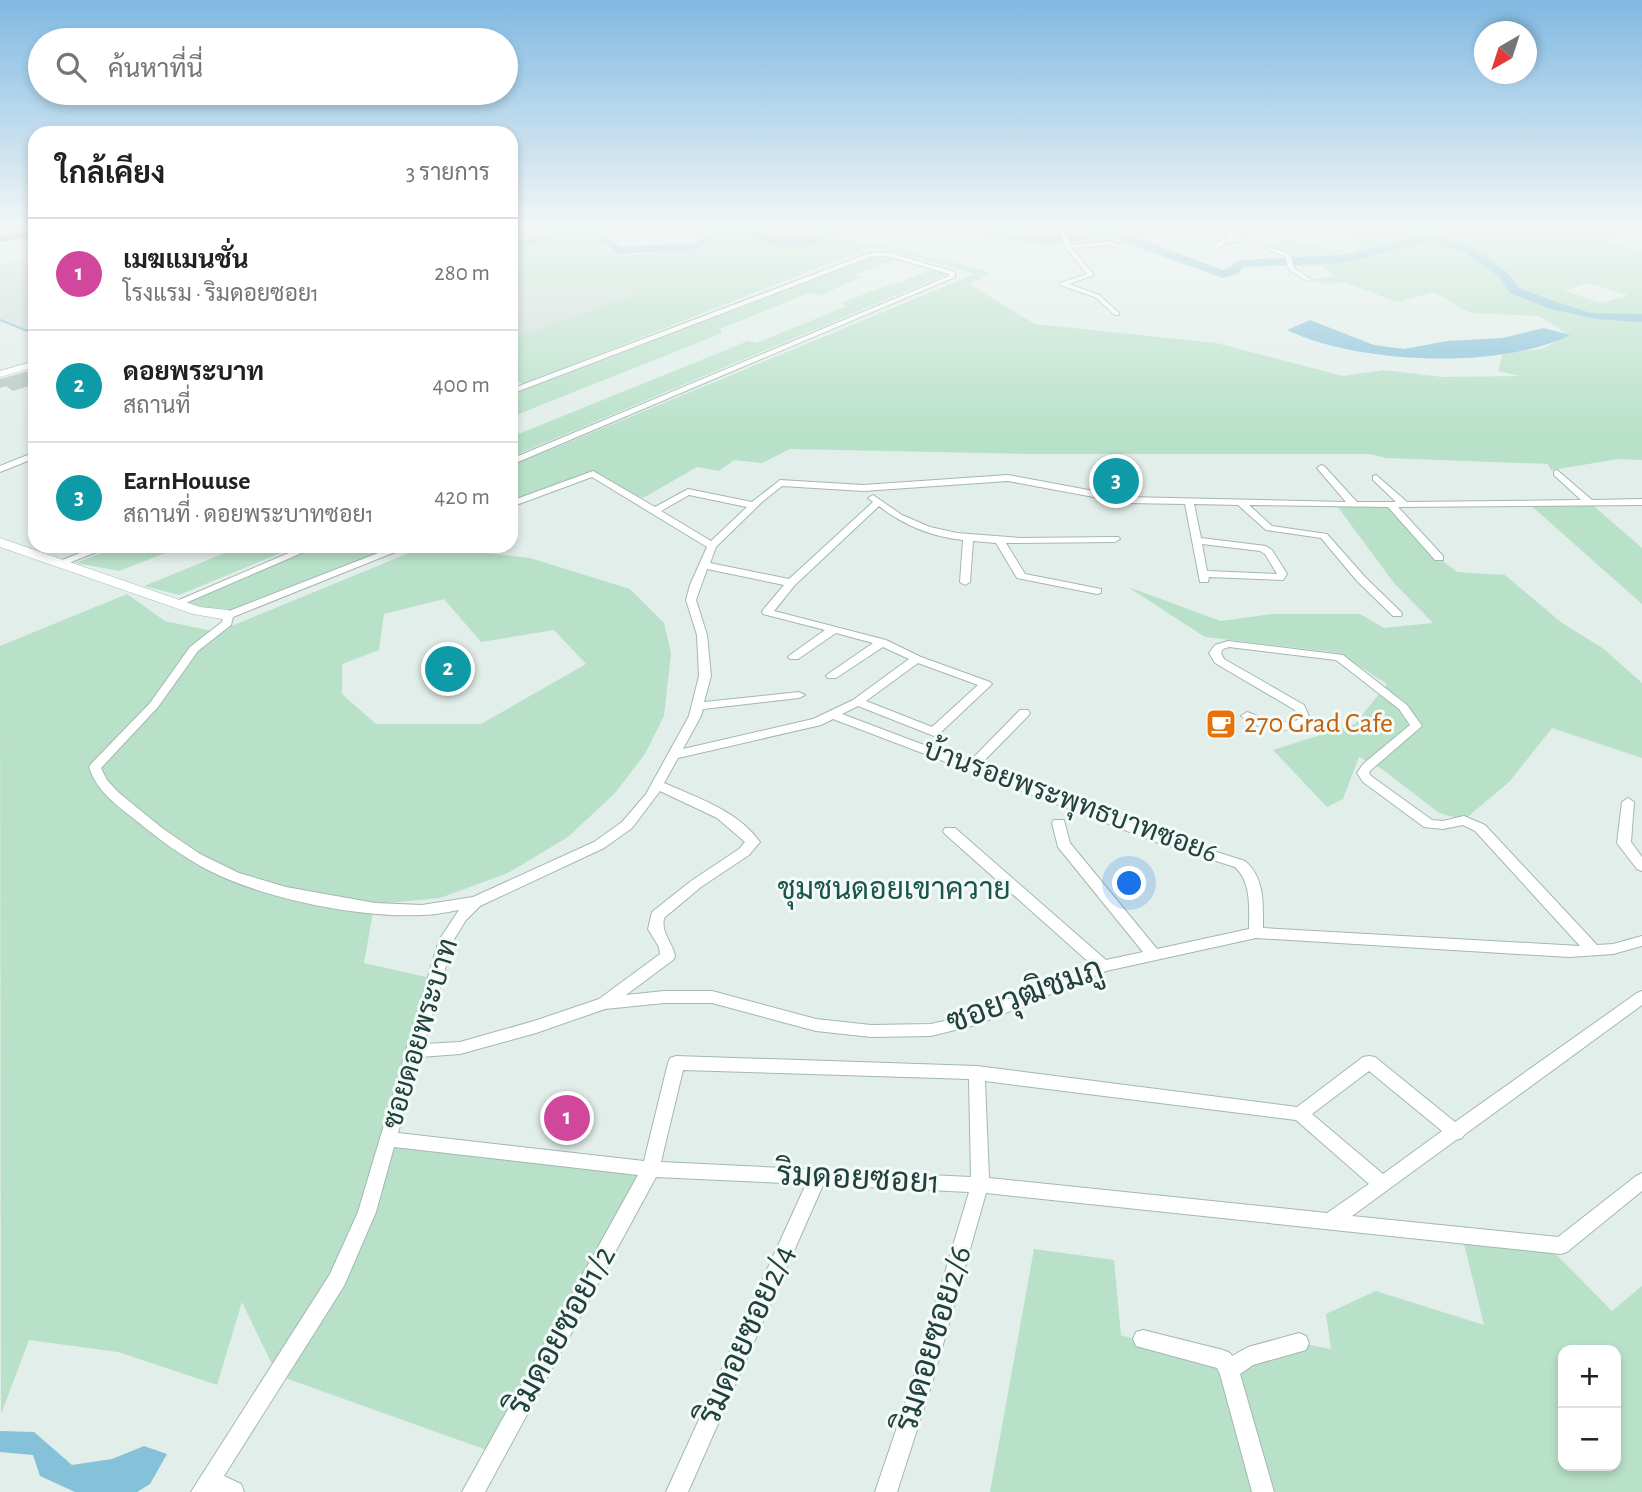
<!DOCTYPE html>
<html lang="th">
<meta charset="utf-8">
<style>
body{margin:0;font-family:"Alegreya Sans",Sarabun,sans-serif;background:#f6f6f6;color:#202124}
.controls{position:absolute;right:21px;bottom:21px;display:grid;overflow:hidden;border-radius:14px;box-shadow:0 4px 10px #0003}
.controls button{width:63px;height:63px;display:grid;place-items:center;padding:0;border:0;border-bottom:2px solid #e0e0e0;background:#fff;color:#202124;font:35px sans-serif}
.compass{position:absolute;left:1474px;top:21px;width:63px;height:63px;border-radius:50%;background:#fff;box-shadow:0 4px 10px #0003;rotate:219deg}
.you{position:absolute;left:1130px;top:884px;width:24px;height:24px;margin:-18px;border:5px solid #fff;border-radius:50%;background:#1a73e8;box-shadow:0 0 0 10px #1a73e833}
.badge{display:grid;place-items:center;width:46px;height:46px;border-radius:50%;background:#845338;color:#fff;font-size:23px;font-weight:700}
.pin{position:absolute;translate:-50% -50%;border:4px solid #fff;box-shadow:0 2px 7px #0006}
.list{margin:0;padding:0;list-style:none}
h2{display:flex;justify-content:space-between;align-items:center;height:91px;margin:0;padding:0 28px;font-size:30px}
h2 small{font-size:23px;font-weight:400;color:#757577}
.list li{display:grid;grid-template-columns:46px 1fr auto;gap:21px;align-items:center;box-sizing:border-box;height:112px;padding:0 28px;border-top:2px solid #e0e0e0}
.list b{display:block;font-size:26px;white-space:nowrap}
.list p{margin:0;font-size:23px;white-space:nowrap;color:#757577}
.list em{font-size:23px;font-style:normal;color:#757577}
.icon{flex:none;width:38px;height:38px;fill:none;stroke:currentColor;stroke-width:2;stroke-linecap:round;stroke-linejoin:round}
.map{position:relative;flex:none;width:1642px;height:1492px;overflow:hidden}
.search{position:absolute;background:#fff;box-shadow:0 4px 10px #0003;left:28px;top:28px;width:490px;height:77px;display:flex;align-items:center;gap:18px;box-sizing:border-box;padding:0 24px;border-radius:38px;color:#757577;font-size:26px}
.panel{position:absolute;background:#fff;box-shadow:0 4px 10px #0003;left:28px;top:126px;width:490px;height:427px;border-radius:21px}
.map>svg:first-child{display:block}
</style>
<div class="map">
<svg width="1642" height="1492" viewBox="0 0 1642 1492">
<rect width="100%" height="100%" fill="#e2eeea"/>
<g fill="#d0ded9">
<path d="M16,262L35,265V335L0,321V264Z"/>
<path d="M511,286L650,290L511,339Z"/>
</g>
<g fill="#b9e1c9" fill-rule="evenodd">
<path d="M1391,225L1464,228L1466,225H1642V230L1614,231L1617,239L1608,242L1642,251V460L1619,459L1551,470L1548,464L1386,458L1370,454H1029L790,449L762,463L734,460L719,471L697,467L643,498L585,474L511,504V462L543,449L550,450L975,274L873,246L523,384L511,379V339L647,290L511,286V250L567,233H579L598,241L611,252L624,256L704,247L727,229L773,242L833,239L874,243L984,270L990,275L969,284L1035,324L1216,343L1343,376L1384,370L1442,377L1520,376L1498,371L1503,353L1542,349L1569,335L1539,316L1470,313L1434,292L1398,302L1343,282L1327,284L1312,279L1335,276L1322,266L1290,267L1289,255L1266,247L1285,239L1353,253L1361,246L1359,240L1350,232L1355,229L1386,234L1396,227ZM1588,283L1627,295V296L1600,303L1564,290Z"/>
<path d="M878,255L895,260L855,275L861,277L819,296L809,293L720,329L722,333L511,417V395Z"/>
<path d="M931,270L947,274L511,457V437L748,341L756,343L847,306L841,303C872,290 901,283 931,270Z"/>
<path d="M1589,502L1642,548V604L1528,503Z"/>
<path d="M1337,506L1393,507L1439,558L1457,572L1505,575L1562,623L1604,649L1642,683V758L1552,728L1509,782L1464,820L1439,813L1382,769L1359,757L1343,799L1327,807L1273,750L1355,724L1387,684L1339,653L1205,637L1128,587L1221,621L1272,614H1360L1384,628L1433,623L1394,583Z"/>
<path d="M119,546H183L119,571L76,563Z"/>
<path d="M242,546H298L179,595L144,586Z"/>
<path d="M313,546H405L228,615L177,603Z"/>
<path d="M426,546L530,558L630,589L664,623L671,653L664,716L645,754L615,793L568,837L508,873L440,898L357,906L373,912L364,963L435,979L389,1139L651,1169L495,1453L277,1375L242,1302L217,1385L118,1352L29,1340L1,1414L0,646L127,594L165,621L217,632ZM444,599L481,642L554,630L586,664L481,724H376L342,694V664L379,650L384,614Z"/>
<path d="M1462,1236L1547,1245L1612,1311L1642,1286V1492H1263L1229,1370L1299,1343L1331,1349L1326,1314L1376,1291L1484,1325ZM1563,1350H1616V1466H1563Z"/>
<path d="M1034,1249L1114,1260L1121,1335L1217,1363L1255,1492H990Z"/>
</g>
<g fill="#85c1d8">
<path d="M1310,320L1374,345L1404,349L1447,341L1502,338L1544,328L1570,335C1500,370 1357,364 1287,330Z"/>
<path d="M0,1431L34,1432L72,1465L112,1459L144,1446L167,1454L150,1484L137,1492H75L40,1476L33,1455L0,1452Z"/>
</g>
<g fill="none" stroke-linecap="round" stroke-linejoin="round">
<path stroke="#85c1d8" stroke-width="2" d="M0,320L35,334"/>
<g fill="#85c1d8" fill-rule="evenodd">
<path d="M722,225H745L779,238L818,235L823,233L819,225H830L835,235C817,249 780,249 759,241C750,238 743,232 734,229L697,249L618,254L594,238L573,232L511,251V244L572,226L602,233L621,247L695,243Z"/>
<path d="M943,225H983L1013,234L1051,238L1110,231L1132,236L1223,270L1241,260L1343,255L1429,235L1468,245L1506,271L1519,288L1559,303L1591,313L1642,314V322L1596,319L1550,309L1510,293L1498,276L1460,250L1429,241L1343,263L1244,267L1237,274L1223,278L1110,237L1051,244L1012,240Z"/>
</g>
</g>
<path fill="#b7c9c4" d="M29,371L35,375V384L13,391L6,386L0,388V379Z"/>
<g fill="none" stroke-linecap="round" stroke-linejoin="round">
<g stroke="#a4b7b2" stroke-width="2">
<g id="street">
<path d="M1057,225H1063L1070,245L1108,241L1124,246L1122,249L1108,245L1072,248L1094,275L1069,284L1099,295L1119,313V315H1115L1095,297L1060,285V283L1087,274L1065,247Z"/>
<path d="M1108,225H1138L1216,231L1226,234L1241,225H1249L1232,236L1290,254L1294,268L1312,280L1307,281L1289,270L1285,256C1266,250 1232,231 1216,250H1212L1217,242L1229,239L1215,235Z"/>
<path d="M887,252L955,272V277L511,465V459L949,276V274L887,256H873L511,394V389L870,253Z"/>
<path d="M35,452V458L0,472V466Z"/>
<path d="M1321,465L1324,466L1357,502H1396L1373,480V476L1376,475L1407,502L1581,500L1554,475V471L1557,470L1592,500L1642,499V505L1398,507L1443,556V560H1435L1388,507L1249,505L1272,526L1327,534L1365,577L1401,612L1402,614L1401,616H1393L1357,581L1321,538L1266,530L1238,505L1194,504L1201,538L1266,546L1272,550L1287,574L1283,580L1209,577L1208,582H1200L1185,504L1126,503L1008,481L863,491L782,486L762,502L716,547L710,563L789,579L873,502L868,498L873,495L902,515L930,527L957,533L1020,538L1118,537L1120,539L1115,542L1006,543L1025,574L1101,589V593L1097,594L1017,578L996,543L973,541L970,582L965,585L960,582L963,540C932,537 903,525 879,506L795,585L774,611L886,640L921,657L990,682L992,684L990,686L938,735L934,736L858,706L842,714L969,762L1020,710H1028L1030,713L1028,716L979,766L1166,836L1245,861C1265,878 1263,904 1263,928L1580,946L1475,831L1463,825L1443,829L1424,827L1363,782L1357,773L1363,764L1410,725L1399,709L1336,660L1229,647L1223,649L1221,653L1224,659L1304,705L1311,721C1294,736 1257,730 1241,716L1247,712C1264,718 1280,726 1298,720L1295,710L1215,663L1209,653L1215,645L1228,641L1343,655L1407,705L1422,726L1371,770L1369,773L1371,776L1432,820L1443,821L1464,816L1485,825L1597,945L1613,944L1642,936V946L1613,954L1569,957L1256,938L1106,971L979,1024L931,1036L871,1037L816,1031L712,1003H664L605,1009L536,1033L460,1054L420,1057L398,1133L644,1161L668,1063L670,1058L676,1056L977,1066L1297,1107L1363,1057L1369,1056L1375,1057L1455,1122L1637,993L1642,991V1005L1464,1135L1462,1138L1456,1140L1352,1216L1558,1237L1636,1176L1642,1173V1191L1567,1252L1561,1254L986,1193L932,1383L897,1492H875L912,1383L969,1192L823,1185L688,1492H666L806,1184L656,1177L485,1492H462L638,1175L394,1147L376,1212L344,1286L224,1476L241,1484L244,1492H191L330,1274L358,1212L439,940L459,910C447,912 434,915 422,915C360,918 264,899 208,870C183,857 160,840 138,822C118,806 97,792 89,767L91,764L150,703L190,647L222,622L224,613L396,546H410L233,617L231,625L198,651L158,707L101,768L107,780L118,792L162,828L200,854L239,873L286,887L375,903L422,905L473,897L594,842L622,822L646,794L689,716L699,676L697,635L686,600L690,585L707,547L592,477L511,507V501L593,471L655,507L688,489L752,502L780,480L863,485L1008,475L1126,497L1346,502L1317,468ZM689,495L747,507L711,541L661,511ZM1202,544L1260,551L1265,554L1277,574L1207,571ZM707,569L784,585L763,610L762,612L763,614L825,630L790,655L788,657L790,659H798L836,633L873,643L828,674L826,676L828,678H836L883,647L909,659L853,700L813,719L683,749L701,716L703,709L799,698L805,695L799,692L704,702L711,676L707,635L696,600ZM918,663L978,685L932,727L866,701ZM833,719L1156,842L1235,867C1252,883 1249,908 1249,929L1157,949L1070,843L1064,820H1054L1052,823L1058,847L1143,952L1106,960L955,828H945L943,831L945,834L1092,965L970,1015L931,1024L871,1025L816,1019L712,991H664L626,995L673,960L675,956C672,941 661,934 664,918L701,887L749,855L760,842C738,811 698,798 664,783L678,758L821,725ZM660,791L717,818L745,842L739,849L691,881L652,912L648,929L659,947L660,954L599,999L534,1021L460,1042L424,1044L453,941L466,920L480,906L604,848L632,828ZM683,1070L969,1079L971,1177L661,1162ZM1369,1071L1442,1131L1383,1174L1312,1114ZM985,1081L1296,1120L1369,1184L1327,1213L989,1178Z"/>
<path d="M97,546H111L64,565H56L55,563Z"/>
<path d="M305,546H318L181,605L177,606L172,603Z"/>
<path d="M1628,798L1634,802L1631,842L1642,857V871L1637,869L1617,843L1622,802Z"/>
<path d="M1143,1330L1223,1350L1230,1353L1232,1356L1248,1347L1299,1333L1306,1336L1309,1343L1306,1350L1253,1365L1240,1374L1274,1492H1252L1220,1374L1217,1368L1136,1346L1133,1339L1136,1332Z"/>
</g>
</g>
<g stroke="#a0bbb4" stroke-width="1">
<g id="secondary">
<path d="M529,225L528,227L511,232V226Z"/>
<path d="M35,234V240L0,245V239Z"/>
<path d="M35,361V367L0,377V371Z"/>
<path d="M0,538L200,607L228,610L236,615L228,620L193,614L0,547Z"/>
</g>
</g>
<g stroke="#c1cac8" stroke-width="2">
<path id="primary" d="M35,231V237L0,242V236Z"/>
</g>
<use href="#street" fill="#fff" fill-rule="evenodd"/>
<use href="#secondary" fill="#fff" fill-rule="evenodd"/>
<use href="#primary" fill="#63a79f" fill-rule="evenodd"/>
</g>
<linearGradient id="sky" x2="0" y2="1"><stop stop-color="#80b9e2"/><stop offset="0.52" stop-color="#f2f7f6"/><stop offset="1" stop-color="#f2f7f6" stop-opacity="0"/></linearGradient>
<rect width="1642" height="434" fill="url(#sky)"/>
<defs>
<g id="cafe-square" transform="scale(1.575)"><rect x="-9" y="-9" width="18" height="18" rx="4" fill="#e8710a" stroke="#f3faf7"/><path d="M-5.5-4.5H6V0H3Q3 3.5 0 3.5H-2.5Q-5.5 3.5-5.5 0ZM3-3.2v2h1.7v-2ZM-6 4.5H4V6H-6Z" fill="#fff"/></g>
</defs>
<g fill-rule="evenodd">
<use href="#cafe-square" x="1221" y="724"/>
</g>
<g text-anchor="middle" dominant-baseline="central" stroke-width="6" stroke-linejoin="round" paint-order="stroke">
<g font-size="28" fill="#c56008" stroke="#f3faf7" text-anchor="start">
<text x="1244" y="724">270 Grad Cafe</text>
</g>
<g font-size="28" fill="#20413c" stroke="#f3faf7">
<text transform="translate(1070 802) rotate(20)">บ้านรอยพระพุทธบาทซอย6</text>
<text transform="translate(421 1034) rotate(-73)">ซอยดอยพระบาท</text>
</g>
<g font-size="30" fill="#1a554e" stroke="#f3faf7">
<text x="894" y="890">ชุมชนดอยเขาควาย</text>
</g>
<g font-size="33" fill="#20413c" stroke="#f3faf7">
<text transform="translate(1025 996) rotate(-20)">ซอยวุฒิชมภู</text>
<text transform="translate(858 1179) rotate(3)">ริมดอยซอย1</text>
<text transform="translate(562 1331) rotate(-61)">ริมดอยซอย1/2</text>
<text transform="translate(747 1335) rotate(-66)">ริมดอยซอย2/4</text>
<text transform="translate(934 1339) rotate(-73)">ริมดอยซอย2/6</text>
</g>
</g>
</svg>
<div class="controls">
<button>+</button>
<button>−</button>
</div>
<svg class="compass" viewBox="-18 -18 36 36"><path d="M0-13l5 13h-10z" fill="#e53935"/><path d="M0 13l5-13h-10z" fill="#757577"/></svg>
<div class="you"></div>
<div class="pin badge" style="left:567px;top:1118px;background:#d1479c">1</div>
<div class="pin badge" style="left:448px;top:669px;background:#0f9aa8">2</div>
<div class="pin badge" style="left:1116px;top:481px;background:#0f9aa8">3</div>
<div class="search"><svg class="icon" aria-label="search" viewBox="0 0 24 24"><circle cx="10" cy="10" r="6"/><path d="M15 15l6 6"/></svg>ค้นหาที่นี่</div>
<section class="panel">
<h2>ใกล้เคียง<small>3 รายการ</small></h2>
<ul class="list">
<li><span class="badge" style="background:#d1479c">1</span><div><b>เมฆแมนชั่น</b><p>โรงแรม · ริมดอยซอย1</p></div><em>280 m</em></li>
<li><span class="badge" style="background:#0f9aa8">2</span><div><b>ดอยพระบาท</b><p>สถานที่</p></div><em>400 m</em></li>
<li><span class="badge" style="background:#0f9aa8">3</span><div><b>EarnHouuse</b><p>สถานที่ · ดอยพระบาทซอย1</p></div><em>420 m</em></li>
</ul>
</section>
</div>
